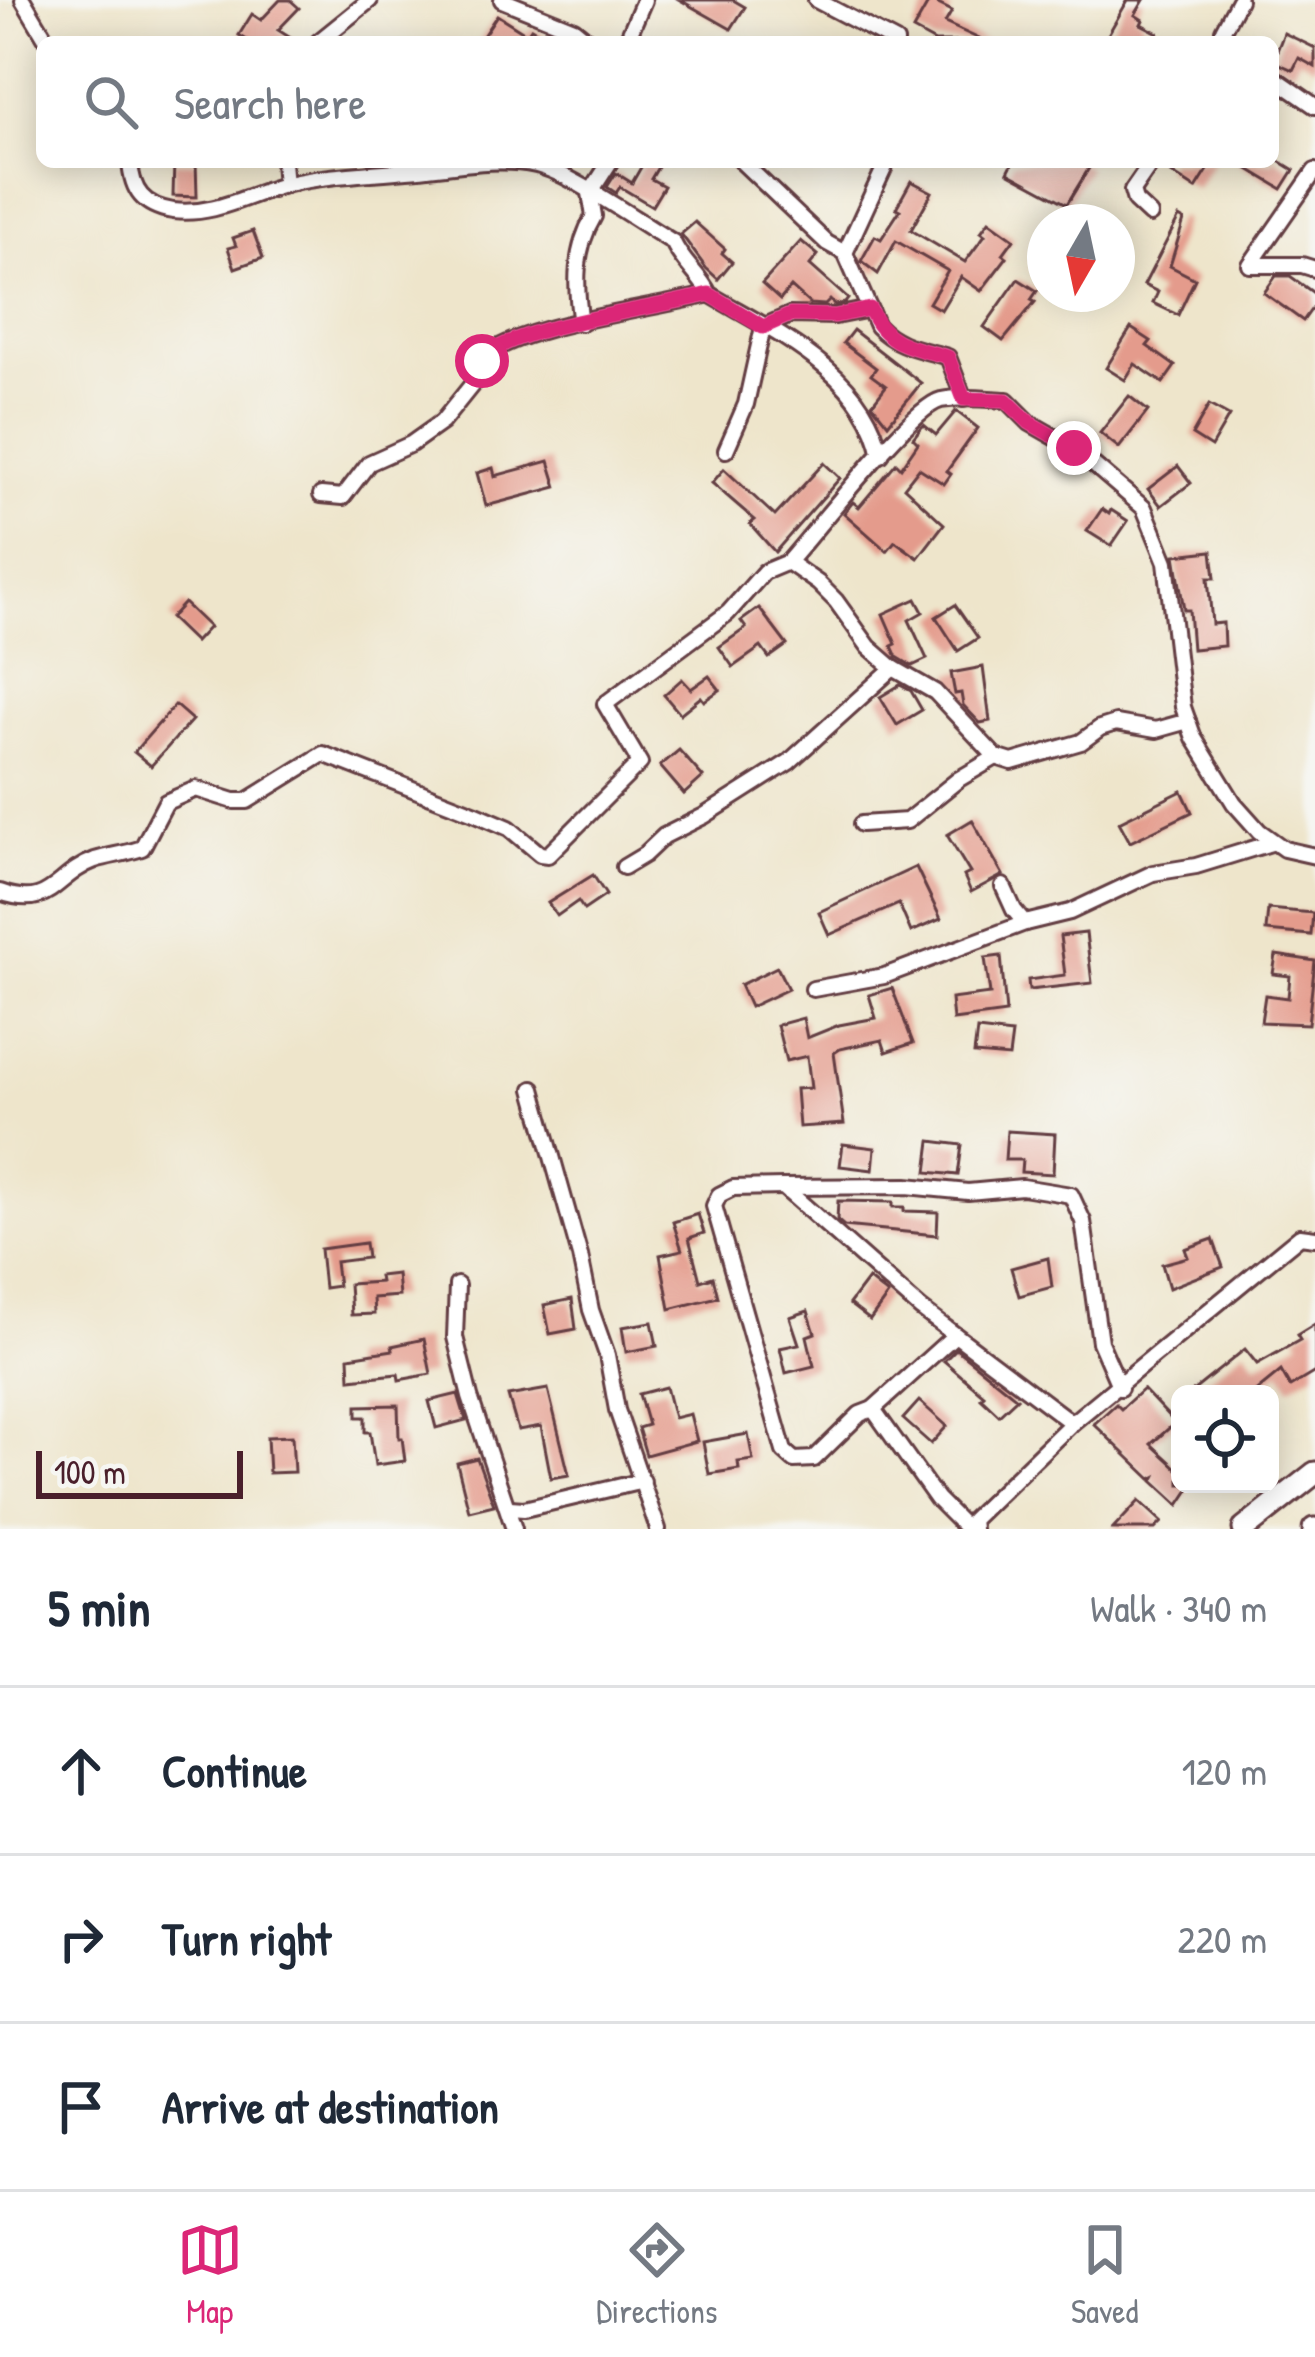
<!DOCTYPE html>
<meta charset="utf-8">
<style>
body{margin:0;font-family:"Patrick Hand",sans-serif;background:#f6f6f7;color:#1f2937}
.controls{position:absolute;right:36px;bottom:36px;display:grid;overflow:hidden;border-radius:18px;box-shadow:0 6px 30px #0003}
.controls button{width:108px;height:108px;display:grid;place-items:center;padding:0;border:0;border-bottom:3px solid #e0e1e3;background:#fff;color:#1f2937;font:60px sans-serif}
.compass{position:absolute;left:1027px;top:204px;width:108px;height:108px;border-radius:50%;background:#fff;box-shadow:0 6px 30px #0003;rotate:189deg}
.scale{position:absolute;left:36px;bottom:30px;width:207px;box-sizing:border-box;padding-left:12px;border:6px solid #4a1f2b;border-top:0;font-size:33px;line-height:42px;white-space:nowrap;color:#4a1f2b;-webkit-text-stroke:9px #f6f6f2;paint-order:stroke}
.stop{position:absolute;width:36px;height:36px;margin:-27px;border:9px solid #db2777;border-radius:50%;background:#fff}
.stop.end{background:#db2777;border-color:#fff;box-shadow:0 3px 12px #0008}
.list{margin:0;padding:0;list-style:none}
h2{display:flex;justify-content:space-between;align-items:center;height:156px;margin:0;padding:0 48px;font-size:51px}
h2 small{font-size:39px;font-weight:400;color:#747a83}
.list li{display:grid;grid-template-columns:78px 1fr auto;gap:36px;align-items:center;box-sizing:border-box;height:168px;padding:0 48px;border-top:3px solid #e0e1e3}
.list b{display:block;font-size:45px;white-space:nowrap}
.list em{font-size:39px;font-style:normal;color:#747a83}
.icon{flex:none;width:66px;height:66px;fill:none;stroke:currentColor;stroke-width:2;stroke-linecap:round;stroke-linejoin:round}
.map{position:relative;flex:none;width:1315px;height:1529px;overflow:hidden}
.search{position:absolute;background:#fff;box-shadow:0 6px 30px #0003;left:36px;right:36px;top:36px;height:132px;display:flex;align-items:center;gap:30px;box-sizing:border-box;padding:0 42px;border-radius:18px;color:#747a83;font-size:45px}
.sheet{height:660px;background:#fff}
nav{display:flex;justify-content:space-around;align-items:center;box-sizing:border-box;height:168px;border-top:3px solid #e0e1e3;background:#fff;font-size:33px;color:#747a83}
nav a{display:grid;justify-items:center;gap:6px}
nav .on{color:#db2777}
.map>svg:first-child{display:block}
</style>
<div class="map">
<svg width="1315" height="1529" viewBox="0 0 1315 1529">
<rect width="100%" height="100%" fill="#f6f6f2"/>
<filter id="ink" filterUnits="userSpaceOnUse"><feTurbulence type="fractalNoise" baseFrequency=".00833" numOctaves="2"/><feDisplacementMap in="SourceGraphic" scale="24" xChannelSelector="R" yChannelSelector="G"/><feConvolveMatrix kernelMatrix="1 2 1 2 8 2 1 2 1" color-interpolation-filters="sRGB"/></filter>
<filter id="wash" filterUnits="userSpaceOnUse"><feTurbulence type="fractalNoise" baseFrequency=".004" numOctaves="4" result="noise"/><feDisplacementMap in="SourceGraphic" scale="48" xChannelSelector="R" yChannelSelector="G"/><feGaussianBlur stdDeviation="2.7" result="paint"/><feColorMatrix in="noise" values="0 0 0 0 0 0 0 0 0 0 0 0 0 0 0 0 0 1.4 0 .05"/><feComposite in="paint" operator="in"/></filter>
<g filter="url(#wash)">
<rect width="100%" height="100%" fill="#eee5cb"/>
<g id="blocks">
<g fill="#e49b8c">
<path d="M280,0H290L299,8L278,30L297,42H250L239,35L252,14L261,20Z"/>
<path d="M680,0H733L745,7L731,29Z"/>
<path d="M930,0L952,11L945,23L986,42H935L913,30Z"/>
<path d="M1128,0H1144L1135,15L1143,20L1141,24L1158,33L1153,42H1114L1106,38Z"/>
<path d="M497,15L527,34L531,28L555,42H479Z"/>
<path d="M1284,33L1315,48V67L1299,58L1293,70L1273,61Z"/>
<path d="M1273,157L1294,170L1282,189L1237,162H1273Z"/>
<path d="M174,162H196L197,197L173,196Z"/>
<path d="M644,162H661L651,179L664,186L652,206L620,187L616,193L607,187L616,173L632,183Z"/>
<path d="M1013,162H1078L1089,168L1067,204L1008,172Z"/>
<path d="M1170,162H1213L1196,189L1165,169Z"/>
<path d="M911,181L932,192L911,230L965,262L985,235L981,232L989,221L1014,239L1003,254L1007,257L981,291L961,277L941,310L929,303L948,271L896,241L878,274L861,261L875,236L881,239L900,210L896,208Z"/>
<path d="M1179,217L1184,220L1170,266L1195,279L1178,315L1153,303L1158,292L1144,285Z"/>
<path d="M695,222L725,249L722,253L732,262L718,279L706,268L681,234Z"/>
<path d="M253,231L263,258L235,268L228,248L236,246L233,238Z"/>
<path d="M801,241L818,255L810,265L848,299L845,303L835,305L830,300L825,305L810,304L791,287L780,300L762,284Z"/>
<path d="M1276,276H1290L1315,294V304L1303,321L1264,293Z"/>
<path d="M1018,279L1037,291L1031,300L1035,302L1003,341L984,327Z"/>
<path d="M1131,328L1151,341L1147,346L1175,366L1163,383L1135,364L1125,380L1106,368Z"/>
<path d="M853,330L921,383L888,424L872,404L886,386L871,375L876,368L843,343Z"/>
<path d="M1129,396L1148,411L1119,448L1100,433Z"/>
<path d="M1209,405L1229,416L1211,447L1192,435Z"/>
<path d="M956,411L978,428L947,471L951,474L944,484L919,468L904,487L944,524L918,558L895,541L887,551L844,513L853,502L859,507L896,463L901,468L918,443L913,438L921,428L924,425L936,435Z"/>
<path d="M549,461L557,487L486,506L477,473L493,468L495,476Z"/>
<path d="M824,463L840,478L775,552L750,524L755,520L712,483L724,469L775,516Z"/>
<path d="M1178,466L1191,483L1161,506L1148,489Z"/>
<path d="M1102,509L1109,514L1111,510L1128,521L1111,546L1087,531Z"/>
<path d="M1212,551L1215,578H1208L1212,624L1223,623L1224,646L1192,649L1189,610H1184L1175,555Z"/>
<path d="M916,599L923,612L909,620L927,659L912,666L897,657L892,646L896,644L883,614Z"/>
<path d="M184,603L209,627L195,642L170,618Z"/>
<path d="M955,605L978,638L958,651L936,617Z"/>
<path d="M759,608L787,645L769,658L761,647L733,667L719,647L746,628L741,621Z"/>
<path d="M983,667L990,721L980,723L963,705L961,693L955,694L951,673Z"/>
<path d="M709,676L720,690L704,701L701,697L680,714L664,695L682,679L691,689Z"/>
<path d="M900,685L911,691L922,710L897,725L880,697Z"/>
<path d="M175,705L192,720L151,766L134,752Z"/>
<path d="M679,750L703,777L684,794L660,766Z"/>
<path d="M1182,791L1192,812L1130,842L1119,822Z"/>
<path d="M972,820L1003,875L971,892L964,876L970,873L947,835Z"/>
<path d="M916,867L941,919L911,932L899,904L829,935L819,912Z"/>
<path d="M593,875L606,895L584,910L578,901L557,916L548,903Z"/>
<path d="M1268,909L1313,913L1311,935L1266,931Z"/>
<path d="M1086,933L1092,983L1029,990L1028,980L1065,975L1060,936Z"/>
<path d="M1276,955L1315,961L1308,1024L1261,1022L1265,995L1288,998L1290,976L1273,974Z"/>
<path d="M1001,956L1006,1013L953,1020L951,999L990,994L985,958Z"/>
<path d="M777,967L788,989L750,1007L740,985Z"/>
<path d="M892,988L913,1043L886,1052L882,1040L840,1049L834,1053L844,1124L799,1127L796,1089L811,1088L807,1056L786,1061L777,1025L803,1018L807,1038L839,1025L876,1018L869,995Z"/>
<path d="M977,1030L1012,1034L1009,1057L974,1054Z"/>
<path d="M1007,1131L1055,1134L1053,1174L1021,1172L1022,1160H1005Z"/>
<path d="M931,1141L962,1145L958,1175L927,1172Z"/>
<path d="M843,1144L875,1148L873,1170L840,1166Z"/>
<path d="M838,1201L893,1202V1207H904V1211L938,1212L937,1235L844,1226L837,1220Z"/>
<path d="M698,1214L704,1233L689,1238L700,1281L713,1277L718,1297L670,1309L660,1255L682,1250L673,1222Z"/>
<path d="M1213,1239L1223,1267L1169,1288L1162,1264L1188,1257L1185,1249Z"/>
<path d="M365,1243L367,1258L335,1262L338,1286L324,1288L320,1249Z"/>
<path d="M1048,1258L1052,1287L1019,1296L1011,1268Z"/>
<path d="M397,1274L399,1296L373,1298L374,1314L351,1315L349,1284L380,1282L379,1276Z"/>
<path d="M868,1279L888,1295L870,1320L849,1304Z"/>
<path d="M572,1299L576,1329L550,1334L544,1305Z"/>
<path d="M808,1311L815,1333L807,1336L814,1366L786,1373L780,1348L799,1344L790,1317Z"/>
<path d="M652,1322L657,1346L626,1352L622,1327Z"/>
<path d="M1315,1324V1372L1290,1387L1281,1371L1253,1394H1189L1245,1349L1257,1364L1300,1340L1297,1335Z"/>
<path d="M424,1339L431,1374L399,1380L398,1374L350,1379L349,1357L393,1350L392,1346Z"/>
<path d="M956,1349L1017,1398L999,1415L981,1398L984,1395L944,1361Z"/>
<path d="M666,1387L674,1418L690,1414L697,1441L646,1455L638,1428L648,1425L639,1394Z"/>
<path d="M548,1389L569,1475L551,1478L541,1426L518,1430L508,1396Z"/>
<path d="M1143,1389L1175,1423L1151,1444L1180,1471V1484H1193L1179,1505L1153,1481L1155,1477L1151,1479L1094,1424L1116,1404L1121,1409Z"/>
<path d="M458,1394L466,1420L436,1428L429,1401Z"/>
<path d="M919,1401L947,1426L931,1444L903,1419Z"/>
<path d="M398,1405L399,1438H402L405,1461L375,1465L370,1432H365V1417H357V1406Z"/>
<path d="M748,1434L753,1460L738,1462L739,1469L709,1474L703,1442Z"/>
<path d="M292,1436L294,1472L269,1473L267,1437Z"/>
<path d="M477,1458L494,1505L469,1511L457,1463Z"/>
<path d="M1139,1501L1162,1522L1155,1529H1113Z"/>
</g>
</g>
</g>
<g filter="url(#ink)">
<use href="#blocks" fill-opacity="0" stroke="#633d43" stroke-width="3"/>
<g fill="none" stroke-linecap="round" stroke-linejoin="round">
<g stroke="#633d43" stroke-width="20">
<g id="minor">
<path d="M23,0L48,42"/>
<path d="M502,0L574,29L590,42"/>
<path d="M816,0L896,42"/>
<path d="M318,42L370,0"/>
<path d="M626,42L644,0"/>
<path d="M1225,42L1223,30L1239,0"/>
<path d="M1273,77L1315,106"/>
<path d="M130,162C132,191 143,206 173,211C216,216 248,194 288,184C327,175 367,174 407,170C449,167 495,156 536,165C570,173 639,222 673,242C682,263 699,273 709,294C775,333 864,371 881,455"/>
<path d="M283,162L285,185"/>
<path d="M742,162L827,243L845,253L877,326C897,347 921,349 948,357L964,399"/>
<path d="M1147,162L1150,165L1132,191L1135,201L1150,215"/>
<path d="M1315,171L1250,265H1302L1315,269"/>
<path d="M845,253L887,162"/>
<path d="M581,323C575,286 574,249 594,216L590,193L610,162"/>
<path d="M726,450L746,404L763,327L790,315L835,316L870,309"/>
<path d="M321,495L343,497L369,463L411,444L442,422L483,371L482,361C504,326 663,308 709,294"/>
<path d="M788,562L818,583L836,601L869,647L893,668L935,692L996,757L1012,762L1081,742L1100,728L1116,723L1156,730L1188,721"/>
<path d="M861,824L907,821L959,779L996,757"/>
<path d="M624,867L644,855L664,836L704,816L789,762L893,668"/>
<path d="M1003,886L1014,910L1025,923L1070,912L1153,873L1196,866L1271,843"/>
<path d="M0,892C52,911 54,875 95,860C110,855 126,854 142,848L166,802L196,789L234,801H247L323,754L474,813L509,828L540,854L548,855L640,763L605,704L728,613L764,572L788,562C814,533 911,407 941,400C961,396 986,399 1007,400L1030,423L1074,448L1144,508L1166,562L1183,707L1194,738L1234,803L1259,831L1284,849L1315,856"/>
<path d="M813,989L884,976L1025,923"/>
<path d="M533,1089L580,1256L591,1310L607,1355L617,1410L658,1529"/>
<path d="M783,1187L921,1309L1072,1423"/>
<path d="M457,1285L455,1337L470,1397L514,1529"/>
<path d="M955,1335L873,1409L860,1414L814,1459L794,1460L784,1451L714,1206L719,1195L733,1188L783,1187L907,1186L968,1192L1022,1187L1071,1195L1083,1221L1100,1342L1120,1388"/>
<path d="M873,1409L937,1499L967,1529"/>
<path d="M510,1508L524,1509L643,1481"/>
<path d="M973,1529L972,1520L1072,1423L1300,1236L1315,1238"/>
</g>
</g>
<g stroke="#633d43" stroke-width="27">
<g id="primary">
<path d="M1244,1529L1315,1473"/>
<path d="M1314,1529H1315"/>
</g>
</g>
<use href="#minor" stroke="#fff" stroke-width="14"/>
<use href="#primary" stroke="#fff" stroke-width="21"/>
</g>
</g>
<g fill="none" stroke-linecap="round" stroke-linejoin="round" filter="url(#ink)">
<path stroke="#db2777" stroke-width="15" d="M482,361C504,326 663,308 709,294L763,327L790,315L835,316L870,309C885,346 913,347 948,357L964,399L1006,400L1030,423L1074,448"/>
</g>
</svg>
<div class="controls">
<button><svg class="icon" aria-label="locate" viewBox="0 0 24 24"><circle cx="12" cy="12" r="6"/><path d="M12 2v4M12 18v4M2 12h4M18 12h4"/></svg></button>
</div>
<svg class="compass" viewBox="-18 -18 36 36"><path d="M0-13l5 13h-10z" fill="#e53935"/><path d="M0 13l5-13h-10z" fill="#747a83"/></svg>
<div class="scale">100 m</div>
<div class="stop" style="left:482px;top:361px"></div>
<div class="stop end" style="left:1074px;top:448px"></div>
<div class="search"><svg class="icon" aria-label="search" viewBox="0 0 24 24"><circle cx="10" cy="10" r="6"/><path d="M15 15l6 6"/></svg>Search here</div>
</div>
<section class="sheet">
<h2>5 min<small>Walk · 340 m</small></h2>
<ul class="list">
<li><svg class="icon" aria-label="ahead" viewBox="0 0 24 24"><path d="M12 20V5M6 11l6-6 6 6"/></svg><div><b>Continue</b></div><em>120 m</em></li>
<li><svg class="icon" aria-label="right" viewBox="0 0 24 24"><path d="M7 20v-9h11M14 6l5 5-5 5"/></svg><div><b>Turn right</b></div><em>220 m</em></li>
<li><svg class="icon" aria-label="arrive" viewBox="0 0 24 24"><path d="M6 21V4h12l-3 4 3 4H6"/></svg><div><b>Arrive at destination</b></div></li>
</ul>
</section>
<nav>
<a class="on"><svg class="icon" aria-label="map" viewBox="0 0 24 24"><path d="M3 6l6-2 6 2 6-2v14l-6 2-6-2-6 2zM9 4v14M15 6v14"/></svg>Map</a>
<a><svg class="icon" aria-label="directions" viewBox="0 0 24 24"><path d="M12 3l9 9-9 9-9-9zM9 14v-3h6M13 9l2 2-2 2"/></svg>Directions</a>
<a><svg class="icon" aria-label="saved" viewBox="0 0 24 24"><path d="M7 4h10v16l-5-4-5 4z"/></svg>Saved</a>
</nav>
